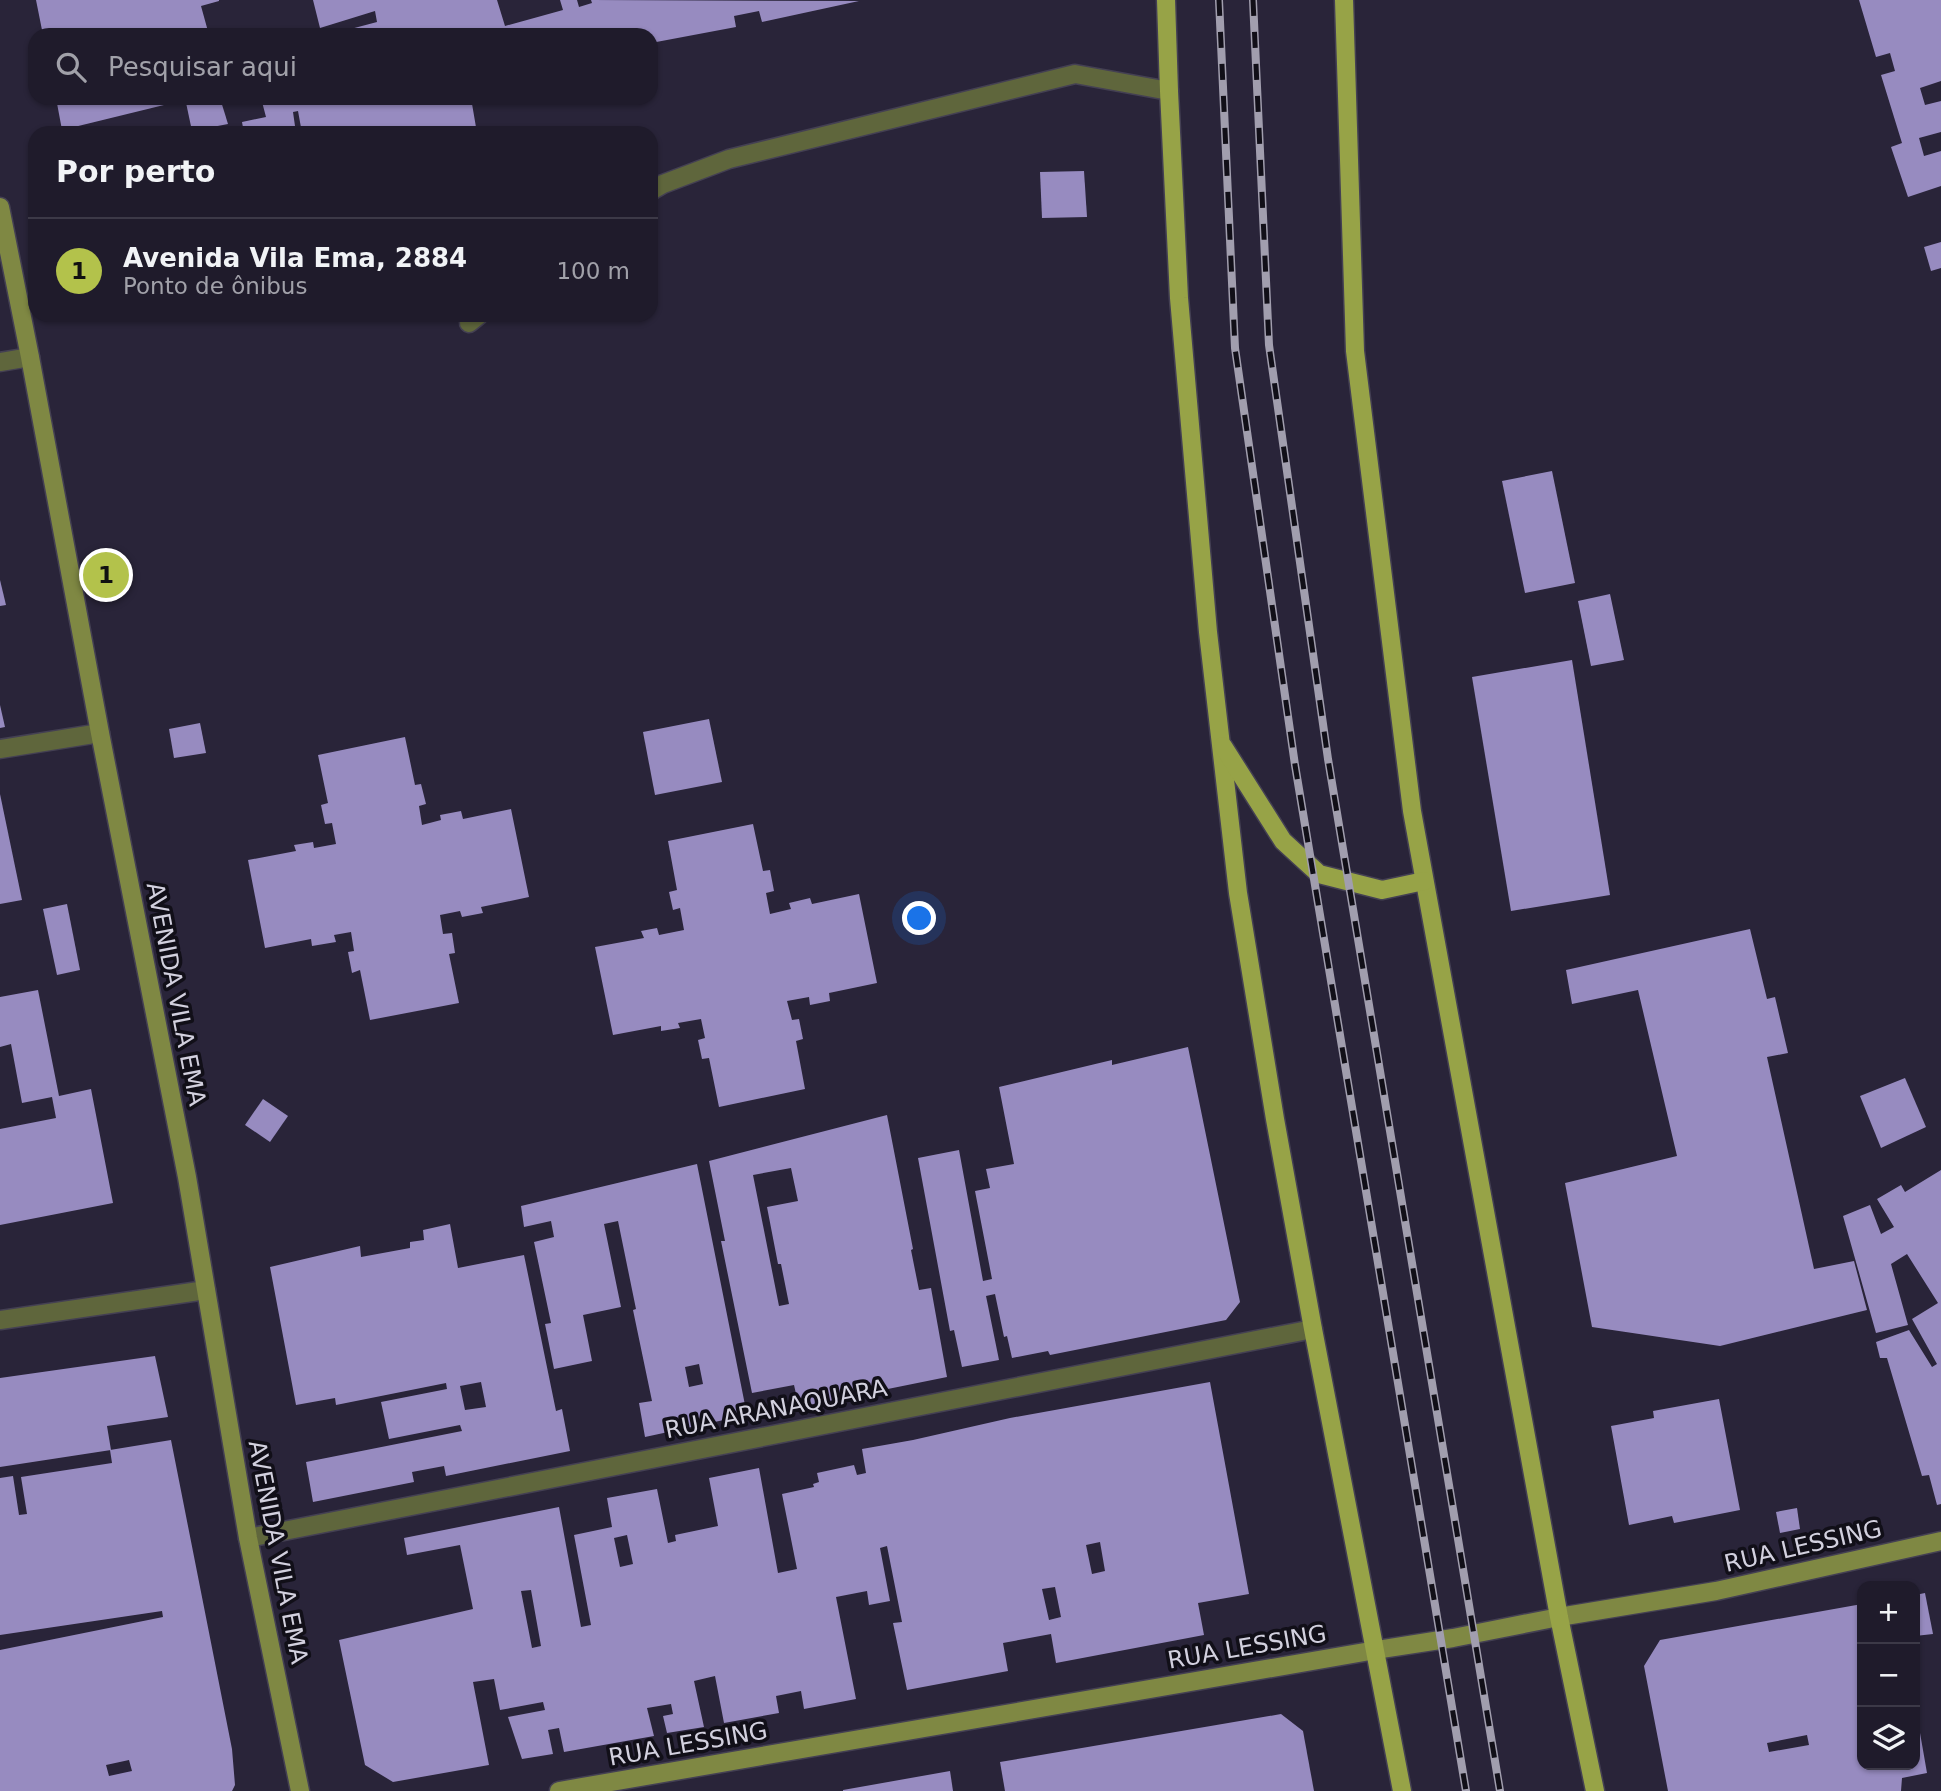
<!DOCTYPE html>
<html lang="pt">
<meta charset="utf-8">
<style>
body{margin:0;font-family:"DejaVu Sans",sans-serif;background:#2c2837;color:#f1f3f6}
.controls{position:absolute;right:21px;bottom:21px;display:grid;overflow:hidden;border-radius:14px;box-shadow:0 2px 5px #0004}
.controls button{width:63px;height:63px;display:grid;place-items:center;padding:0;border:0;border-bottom:2px solid #3c3947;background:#1f1b2b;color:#f1f3f6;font:35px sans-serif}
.you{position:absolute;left:920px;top:919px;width:24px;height:24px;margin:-18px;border:5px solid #fff;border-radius:50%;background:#1a73e8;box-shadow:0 0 0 10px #1a73e833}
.badge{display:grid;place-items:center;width:46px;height:46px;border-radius:50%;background:#b3c24b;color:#111;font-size:23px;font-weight:700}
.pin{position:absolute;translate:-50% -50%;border:4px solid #fff;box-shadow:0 2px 7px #0006}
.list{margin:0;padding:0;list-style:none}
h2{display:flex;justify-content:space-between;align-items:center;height:91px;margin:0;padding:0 28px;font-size:30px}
h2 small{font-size:23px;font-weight:400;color:#a1a1a9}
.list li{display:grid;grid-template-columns:46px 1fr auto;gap:21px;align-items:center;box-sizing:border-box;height:105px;padding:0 28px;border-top:2px solid #3c3947}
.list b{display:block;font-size:26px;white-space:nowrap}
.list p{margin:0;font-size:23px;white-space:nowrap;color:#a1a1a9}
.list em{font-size:23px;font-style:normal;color:#a1a1a9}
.icon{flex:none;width:38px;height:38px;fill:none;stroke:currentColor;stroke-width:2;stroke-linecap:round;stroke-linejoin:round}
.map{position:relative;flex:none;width:1941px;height:1791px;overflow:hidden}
.search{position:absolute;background:#1f1b2b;box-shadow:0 2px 5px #0004;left:28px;top:28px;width:630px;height:77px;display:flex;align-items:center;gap:18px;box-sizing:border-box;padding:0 24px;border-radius:21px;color:#a1a1a9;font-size:26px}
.panel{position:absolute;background:#1f1b2b;box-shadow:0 2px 5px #0004;left:28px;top:126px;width:630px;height:196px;border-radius:21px}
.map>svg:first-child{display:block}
</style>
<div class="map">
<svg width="1941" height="1791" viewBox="0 0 1941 1791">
<rect width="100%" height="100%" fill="#292439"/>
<g fill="#978bc0" fill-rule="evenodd">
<path d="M36,0H219V1L201,6L209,35H43Z"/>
<path d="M313,0H497L505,26L563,10L560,0H577L579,7L592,3L591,0L859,1L762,22L759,11L734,16L736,27L651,43V35H328L377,22L375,11L320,28Z"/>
<path d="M1859,0H1941V81L1920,88L1925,105L1941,101V132L1919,138L1924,156L1941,151V186L1908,197L1891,147L1902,143L1881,75L1895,71L1890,53L1876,57Z"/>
<path d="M56,98H163L164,105L62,130Z"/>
<path d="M185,98H220L228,124L192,131Z"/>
<path d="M261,98H471L477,133H302L298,111L293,112L296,133H244L242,122L266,117Z"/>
<path d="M1084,171L1087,217L1042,218L1040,172Z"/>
<path d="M1941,242V268L1931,271L1924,247Z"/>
<path d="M1552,471L1575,583L1525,593L1502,481Z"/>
<path d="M0,580L6,605L0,606Z"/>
<path d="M1610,594L1624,660L1591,666L1578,601Z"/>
<path d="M1572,660L1610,895L1511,911L1472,677Z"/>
<path d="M0,705L5,727L0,728Z"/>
<path d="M709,719L722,782L655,795L643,732Z"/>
<path d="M200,723L206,753L174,758L169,729Z"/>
<path d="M405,737L415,785L421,784L426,804L419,806L422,825L441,820L440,815L461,811L463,819L511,809L529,897L481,907L483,913L462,917L460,911L440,915L443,934L452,933L455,953L449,954L459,1003L370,1020L360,970L352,973L348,952L354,951L351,932L334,935L336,942L312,946L311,939L265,948L248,860L296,851L294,845L313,842L314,848L336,844L332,823L325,824L321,805L328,803L318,755Z"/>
<path d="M0,794L22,900L0,904Z"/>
<path d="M753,824L763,871L770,870L774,891L766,893L770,914L791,909L789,903L810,898L812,904L859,894L877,983L829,993L830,1001L810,1005L809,997L787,1001L792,1020L799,1019L803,1039L796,1041L805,1089L719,1107L709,1058L702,1059L698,1040L705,1038L701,1019L678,1023L680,1028L661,1031V1026L613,1035L595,947L644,938L641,931L657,928L659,935L684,930L680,908L673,910L669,892L677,890L668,841Z"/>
<path d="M67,904L80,970L57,975L43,909Z"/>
<path d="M1750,929L1767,999L1775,997L1788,1053L1767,1057L1814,1269L1854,1261L1867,1310L1720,1346L1592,1327L1565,1183L1677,1156L1638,990L1572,1004L1566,970Z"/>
<path d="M38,990L59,1096L91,1089L113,1203L0,1225V1129L56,1118L52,1097L22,1103L11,1044L0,1047V997Z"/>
<path d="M1188,1047L1240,1302L1226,1320L1050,1355L1048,1351L1012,1358L1007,1336L1004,1337L995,1294L986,1296L999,1360L962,1367L954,1330L950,1331L918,1158L959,1150L983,1281L992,1279L975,1191L990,1188L986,1169L1014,1164L999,1087L1112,1060V1065Z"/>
<path d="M1905,1078L1926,1127L1881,1148L1860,1096Z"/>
<path d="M263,1099L288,1116L270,1142L245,1125Z"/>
<path d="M887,1115L913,1249L911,1250L919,1290L931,1288L947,1377L799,1407L794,1385L752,1393L721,1241H725L709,1161ZM791,1168L798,1201L767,1207L778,1264H781L789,1304L779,1306L753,1175Z"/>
<path d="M697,1164L747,1415L645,1437L639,1403L652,1401L633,1310L636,1309L618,1221L604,1224L621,1307L583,1315L592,1361L554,1369L545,1324L551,1323L534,1242L554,1237L551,1221L524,1227L521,1206ZM699,1364L703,1384L689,1387L685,1367Z"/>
<path d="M1941,1170V1504L1937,1505L1929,1475L1922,1476L1887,1358H1880L1876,1342L1909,1330L1932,1367L1937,1364L1912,1319L1938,1303L1907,1254L1891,1264L1908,1325L1876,1333L1843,1216L1870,1205L1881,1234L1894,1227L1877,1199L1901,1185L1905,1192Z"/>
<path d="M450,1224L458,1268L524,1255L556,1411L562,1409L570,1451L446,1476L444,1466L412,1472L414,1482L313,1502L306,1462L462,1431L460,1425L389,1439L381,1402L447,1389L446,1383L336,1405L335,1398L296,1405L270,1267L360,1246L361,1257L410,1248V1242L424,1240L423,1230ZM481,1382L486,1407L465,1410L460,1386Z"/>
<path d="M155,1356L168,1417L107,1426L111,1450L0,1467V1378Z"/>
<path d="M1210,1382L1249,1594L1198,1603L1204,1635L1056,1663L1051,1634L1003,1643L1008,1671L907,1690L893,1623L902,1622L887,1546L880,1548L890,1601L869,1605L867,1591L836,1597L856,1699L804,1709L801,1691L776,1696L779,1713L724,1723L715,1676L694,1681L704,1727L667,1733L663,1716L673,1714L671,1704L647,1708L654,1736L564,1752L559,1728L548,1730L553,1754L522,1759L508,1717L545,1710L543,1702L500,1710L494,1679L473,1682L489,1765L393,1782L365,1765L339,1640L473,1609L460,1545L407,1555L404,1538L559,1507L581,1627L591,1625L574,1535L612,1527L607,1498L657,1489L668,1543L676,1541L675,1535L718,1526L709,1478L759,1468L778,1573L797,1569L782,1494L814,1487L813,1484L819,1482L817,1473L854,1465L857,1475L866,1473L862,1449L913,1440L1010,1418ZM627,1535L633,1564L620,1567L614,1538ZM1100,1542L1105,1571L1092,1574L1086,1545ZM1055,1587L1061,1617L1049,1620L1042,1589ZM531,1590L541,1646L532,1648L521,1591Z"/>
<path d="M1719,1399L1740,1510L1674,1523L1672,1516L1629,1525L1611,1426L1654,1418L1653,1411Z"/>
<path d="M171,1440L232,1749L235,1785L232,1791H0V1650L163,1617L162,1611L0,1635V1478L13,1476L19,1515L27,1514L21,1477L112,1463L110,1450ZM129,1760L132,1771L109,1776L106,1765Z"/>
<path d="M1797,1508L1800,1529L1780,1533L1776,1512Z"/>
<path d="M1925,1593L1933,1634L1915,1636V1595Z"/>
<path d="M1862,1604V1765H1915V1710H1916L1927,1773L1902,1778L1901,1791H1668L1644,1666L1660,1640ZM1807,1735L1809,1745L1769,1752L1767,1743Z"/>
<path d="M1281,1714L1303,1731L1314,1791H1005L1000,1762Z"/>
<path d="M950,1771L953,1791H843V1790Z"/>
</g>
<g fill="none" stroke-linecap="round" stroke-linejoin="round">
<g stroke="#444053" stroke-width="21">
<g id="lane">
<path d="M651,191L663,184L729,159L1075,74L1169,91"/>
<path d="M469,323L479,315"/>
</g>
</g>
<g stroke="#444053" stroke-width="21">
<g id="street">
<path d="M0,362L30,357"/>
<path d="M0,749L100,733"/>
<path d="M0,1320L206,1290"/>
<path d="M248,1538L1313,1329"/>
</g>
</g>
<g stroke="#444053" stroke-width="21">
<g id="secondary">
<path d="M0,207L30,357L100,733L187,1177L248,1538L300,1791"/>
<path d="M559,1791L1376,1650L1453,1638L1559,1617L1716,1591L1941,1541"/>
</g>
</g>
<g stroke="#444053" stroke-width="21">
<g id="primary">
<path d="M1166,0L1169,91L1179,298L1208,632L1238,893L1275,1119L1313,1329L1402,1791"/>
<path d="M1344,0L1355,351L1412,811L1559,1617L1595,1791"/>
<path d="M1223,746L1283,841L1319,874L1382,890L1424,881"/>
</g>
</g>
<use href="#lane" stroke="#5f663c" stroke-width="18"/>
<use href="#street" stroke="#5f663c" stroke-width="18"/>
<use href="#secondary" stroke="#7f8843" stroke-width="18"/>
<use href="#primary" stroke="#97a347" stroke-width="18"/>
<g stroke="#a19eae" stroke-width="8">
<g id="rail">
<path d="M1219,0L1235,348L1295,765L1466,1791"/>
<path d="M1253,0L1269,345L1328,759L1500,1791"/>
</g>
</g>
<use href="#rail" stroke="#110f18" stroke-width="5" stroke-dasharray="16" stroke-linecap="butt"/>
</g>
<g text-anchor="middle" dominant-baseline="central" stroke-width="7" stroke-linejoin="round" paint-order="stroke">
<g font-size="24" fill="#d2d0de" stroke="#110f18">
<text transform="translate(176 994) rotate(79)">AVENIDA VILA EMA</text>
<text transform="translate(776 1409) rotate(-11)">RUA ARANAQUARA</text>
<text transform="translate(1803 1546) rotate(-13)">RUA LESSING</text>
<text transform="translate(278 1552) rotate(79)">AVENIDA VILA EMA</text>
<text transform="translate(1247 1647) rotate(-10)">RUA LESSING</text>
<text transform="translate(688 1744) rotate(-10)">RUA LESSING</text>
</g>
</g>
</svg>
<div class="controls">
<button>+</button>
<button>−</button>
<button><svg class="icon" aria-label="layers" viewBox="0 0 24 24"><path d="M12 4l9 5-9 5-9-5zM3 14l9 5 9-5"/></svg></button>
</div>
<div class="you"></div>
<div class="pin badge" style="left:106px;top:575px">1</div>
<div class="search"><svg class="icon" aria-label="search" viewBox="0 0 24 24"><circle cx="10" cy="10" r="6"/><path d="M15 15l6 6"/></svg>Pesquisar aqui</div>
<section class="panel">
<h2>Por perto<small></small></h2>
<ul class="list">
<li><span class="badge">1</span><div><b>Avenida Vila Ema, 2884</b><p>Ponto de ônibus</p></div><em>100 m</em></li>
</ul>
</section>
</div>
